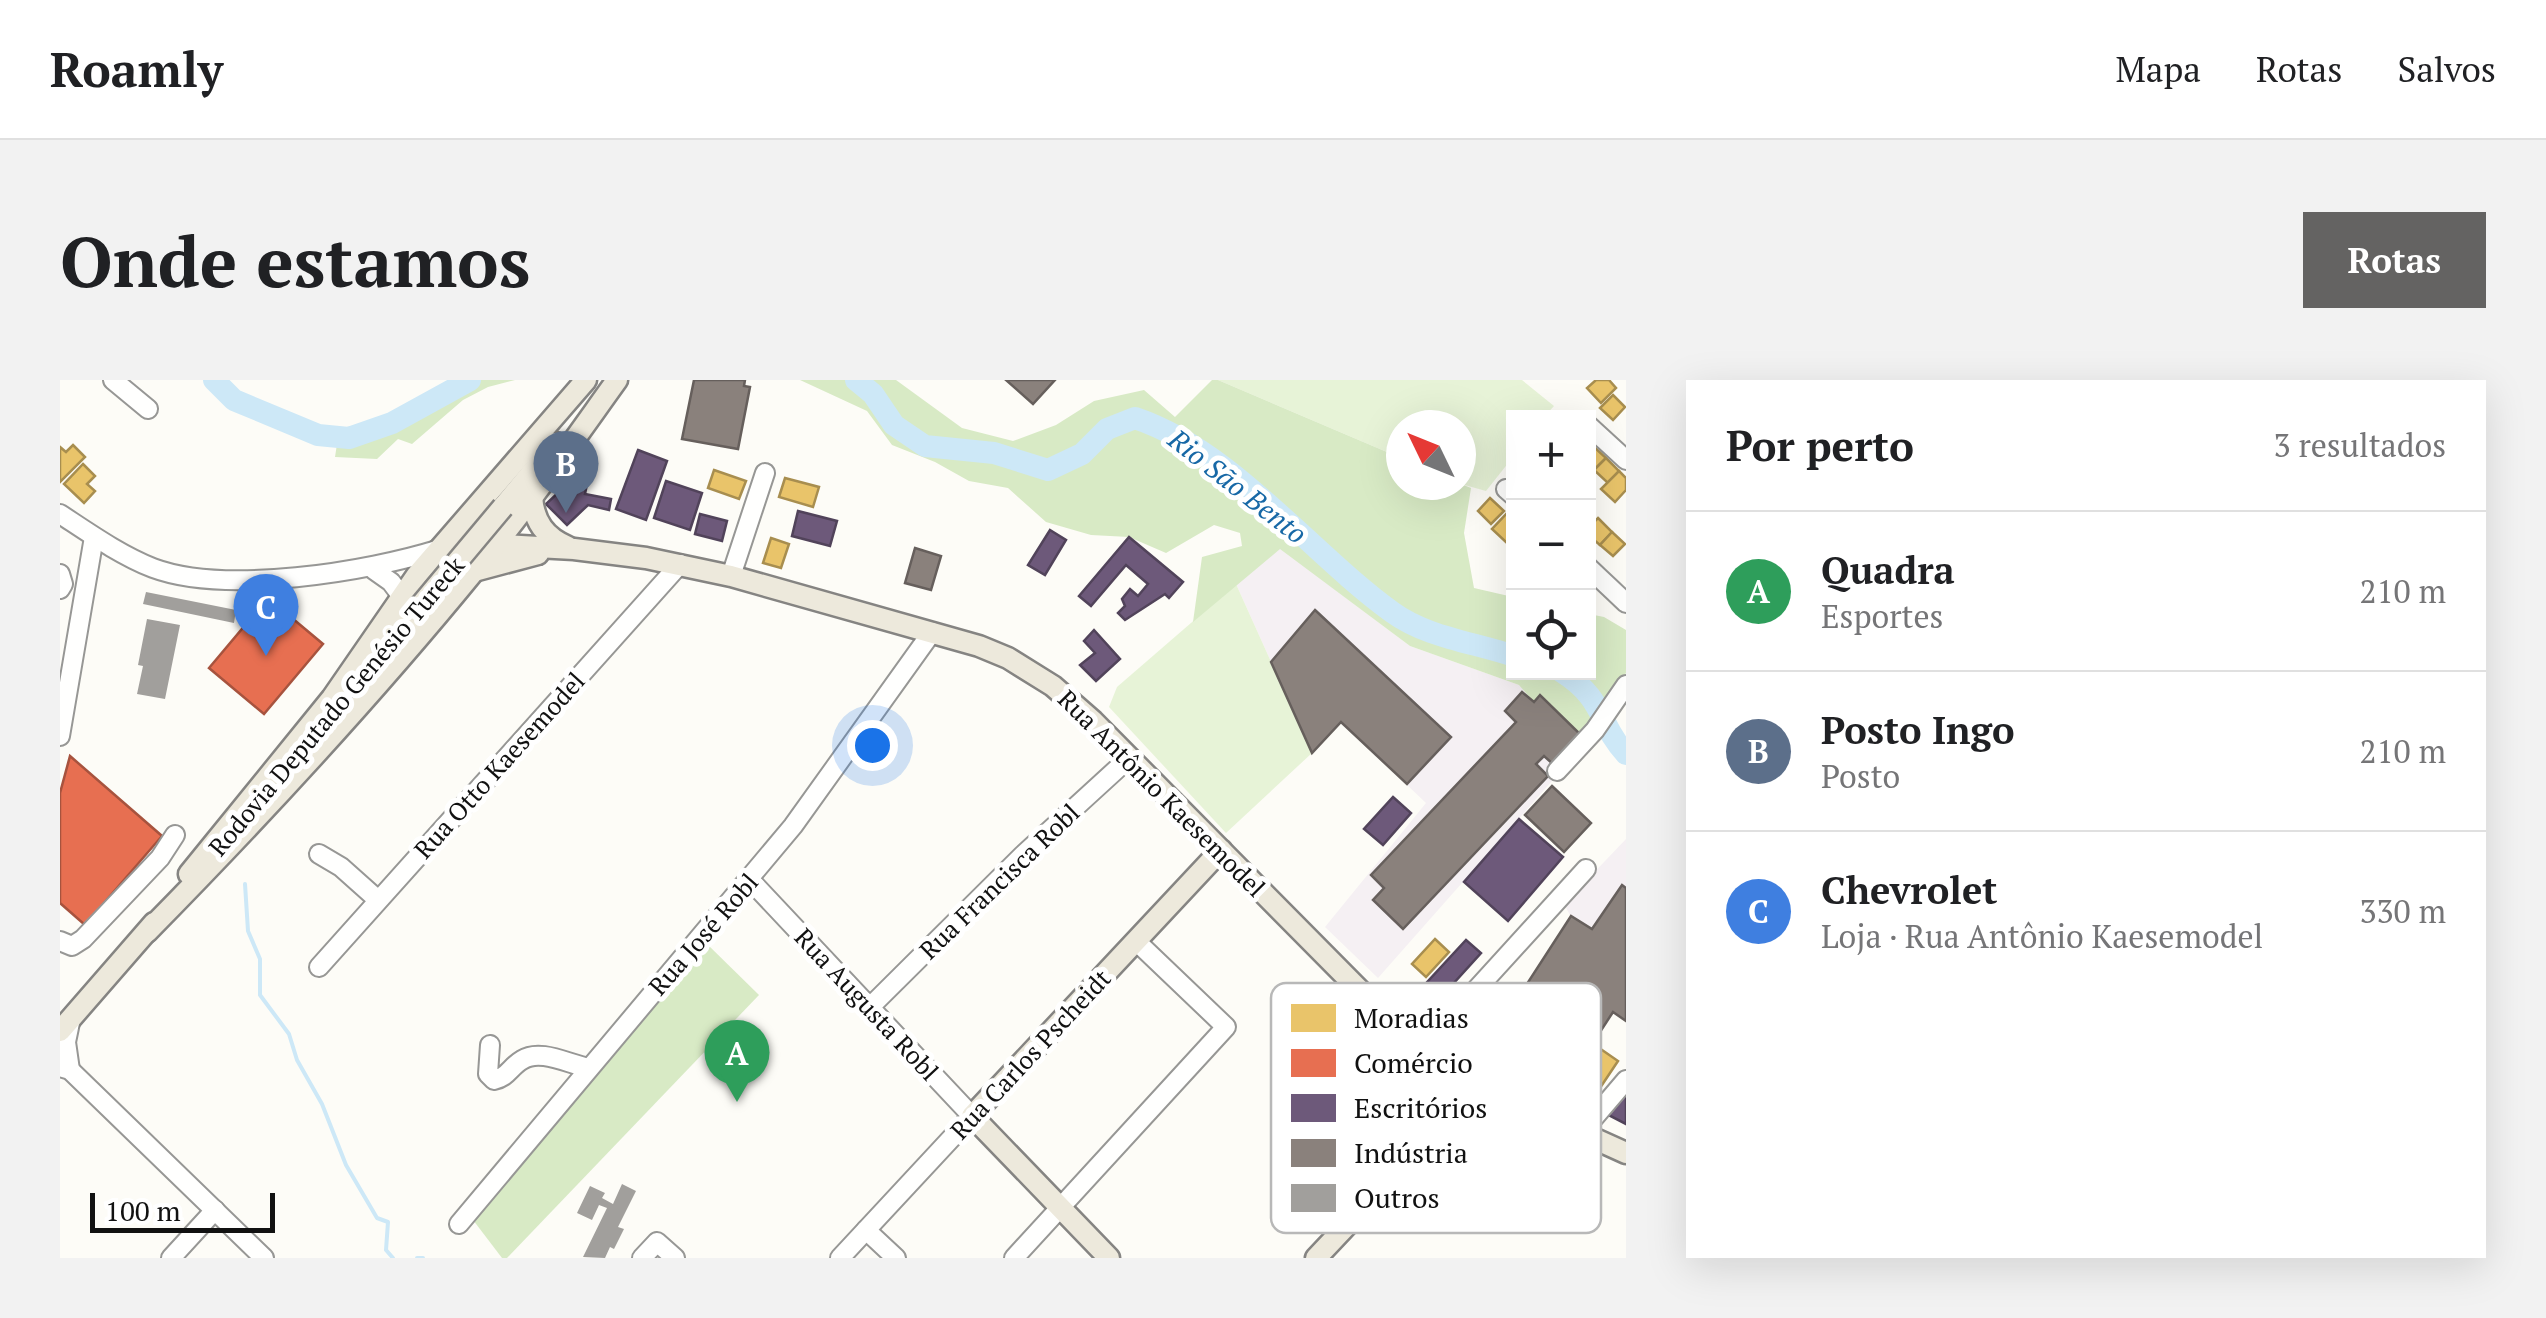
<!DOCTYPE html>
<html lang="pt">
<meta charset="utf-8">
<style>
body{margin:0;font-family:"PT Serif",serif;background:#f2f2f2;color:#202124}
.controls{position:absolute;right:30px;top:30px;display:grid;overflow:hidden;border-radius:0px;box-shadow:0 10px 40px #0002}
.controls button{width:90px;height:90px;display:grid;place-items:center;padding:0;border:0;border-bottom:2px solid #e0e0e0;background:#fff;color:#202124;font:50px sans-serif}
.compass{position:absolute;left:1326px;top:30px;width:90px;height:90px;border-radius:50%;background:#fff;box-shadow:0 10px 40px #0002;rotate:313deg}
.scale{position:absolute;left:30px;bottom:25px;width:185px;box-sizing:border-box;padding-left:10px;border:5px solid #111;border-top:0;font-size:28px;line-height:35px;white-space:nowrap;color:#111;-webkit-text-stroke:8px #fff;paint-order:stroke}
.you{position:absolute;left:812px;top:365px;width:35px;height:35px;margin:-25px;border:8px solid #fff;border-radius:50%;background:#1a73e8;box-shadow:0 0 0 15px #1a73e833}
.badge{display:grid;place-items:center;width:65px;height:65px;border-radius:50%;background:#646362;color:#fff;font-size:32px;font-weight:700}
.pin{position:absolute;translate:-50% -82px;filter:drop-shadow(0 2px 5px #0008)}
.pin::after{content:'';position:absolute;top:52px;width:35px;height:30px;background:inherit;clip-path:polygon(0 0,100% 0,50% 100%)}
.list{margin:0;padding:0;list-style:none}
h2{display:flex;justify-content:space-between;align-items:center;height:130px;margin:0;padding:0 40px;font-size:42px}
h2 small{font-size:32px;font-weight:400;color:#757577}
.list li{display:grid;grid-template-columns:65px 1fr auto;gap:30px;align-items:center;box-sizing:border-box;height:160px;padding:0 40px;border-top:2px solid #e0e0e0}
.list b{display:block;font-size:38px;white-space:nowrap}
.list p{margin:0;font-size:32px;white-space:nowrap;color:#757577}
.list em{font-size:32px;font-style:normal;color:#757577}
.icon{flex:none;width:55px;height:55px;fill:none;stroke:currentColor;stroke-width:2;stroke-linecap:round;stroke-linejoin:round}
.map{position:relative;flex:none;width:1566px;height:878px;overflow:hidden;border-radius:0px}
header{display:flex;align-items:center;gap:60px;box-sizing:border-box;height:140px;padding:0 50px;background:#fff;border-bottom:2px solid #e0e0e0}
header strong{font-size:48px}
nav{display:flex;gap:55px;margin-inline-start:auto;font-size:35px}
.intro{display:flex;align-items:center;justify-content:space-between;box-sizing:border-box;height:240px;padding:0 60px}
h1{margin:0;font-size:70px}
.button{padding:25px 45px;border-radius:0px;background:#646362;color:#fff;font-size:35px;font-weight:700}
main{display:flex;gap:60px;padding:0 60px}
aside{flex:1;background:#fff;border-radius:0px;box-shadow:0 10px 40px #0002}
.map>svg:first-child{display:block}
</style>
<header>
<strong>Roamly</strong>
<nav><a>Mapa</a><a>Rotas</a><a>Salvos</a></nav>
</header>
<div class="intro"><h1>Onde estamos</h1><a class="button">Rotas</a></div>
<main>
<div class="map">
<svg width="1566" height="878" viewBox="0 0 1566 878">
<rect width="100%" height="100%" fill="#fdfcf7"/>
<g fill="#f5f0f3">
<path d="M1220,168L1350,266L1459,305L1480,315L1522,356L1494,385L1488,395L1492,401L1318,598L1265,547L1366,423L1281,342L1252,373L1176,204Z"/>
<path d="M1566,459V641L1553,632L1507,703L1497,698L1488,716L1441,692L1477,639L1454,624L1511,537L1504,524Z"/>
</g>
<g fill="#e7f3d7">
<path d="M1158,0H1462L1494,26L1484,37L1454,38L1453,77L1426,111L1401,104V45H1341V78Z"/>
<path d="M1176,204L1252,373L1166,453L1049,327L1057,307Z"/>
</g>
<g fill="#d8eac5">
<path d="M410,0H455L428,7L403,20L352,64L338,59L317,79L275,77L277,64L332,43Z"/>
<path d="M740,0H836L902,48L953,61L996,45L1034,21L1084,10L1115,37L1152,0H1158L1341,78V105L1401,104L1411,108L1404,153L1414,208L1453,217L1454,292H1528L1529,234L1544,237L1566,250V293L1522,356L1480,316L1474,322L1459,305L1350,266L1220,169L1133,242L1142,177L1182,166L1180,153L1154,145L1106,173L1069,157L1031,155L986,142L948,108L909,101L875,82L832,65L807,31Z"/>
<path d="M646,563L699,615L447,878H442L410,836Z"/>
</g>
<g fill="#e9c46a" stroke="#a88e4f" stroke-width="2.5">
<path d="M1536,0H1549L1556,8L1541,23L1527,8Z"/>
<path d="M1553,15L1565,27L1553,40L1540,28Z"/>
<path d="M13,65L25,77L0,102V67L6,72Z"/>
<path d="M1532,65L1546,78L1534,90L1528,85V69Z"/>
<path d="M1546,78L1559,91L1548,103L1534,90Z"/>
<path d="M23,84L35,96L27,104L35,111L24,123L4,104Z"/>
<path d="M654,90L686,101L679,119L648,108Z"/>
<path d="M1559,91L1566,98V110L1555,122L1541,109Z"/>
<path d="M725,98L759,107L753,127L719,117Z"/>
<path d="M1430,118L1444,131L1431,144L1418,131Z"/>
<path d="M1450,130L1454,133V156L1447,163L1432,149Z"/>
<path d="M1538,138L1552,152L1540,165L1528,155V148Z"/>
<path d="M1552,152L1565,164L1553,176L1540,165Z"/>
<path d="M711,158L729,164L721,188L703,183Z"/>
<path d="M1375,559L1389,572L1366,597L1352,584Z"/>
<path d="M1532,663L1558,681L1536,714L1519,702L1531,684L1522,678Z"/>
</g>
<g fill="#e76f51" stroke="#a7533e" stroke-width="2.5">
<path d="M208,218L263,264L204,334L149,288Z"/>
<path d="M10,376L102,456L25,545L0,523V413Z"/>
</g>
<g fill="#6d597a" stroke="#51435a" stroke-width="2.5">
<path d="M578,70L607,81L586,140L556,129Z"/>
<path d="M521,77L532,80L525,114L551,119L549,130L528,125L507,145L486,124L501,110L511,121Z"/>
<path d="M606,101L642,113L630,150L594,138Z"/>
<path d="M738,131L777,141L770,166L732,156Z"/>
<path d="M640,134L667,141L662,161L635,154Z"/>
<path d="M990,150L1006,160L985,195L968,185Z"/>
<path d="M1069,157L1123,202L1109,218L1105,214L1065,240L1058,233L1065,226L1062,219L1070,209L1078,216L1088,204L1066,185L1031,226L1019,216Z"/>
<path d="M1034,250L1060,279L1036,301L1020,285L1035,273L1024,261Z"/>
<path d="M1333,417L1351,433L1323,465L1304,449Z"/>
<path d="M1459,439L1503,477L1448,541L1404,502Z"/>
<path d="M1406,560L1421,573L1373,626L1358,612Z"/>
<path d="M1566,702V744L1541,731Z"/>
</g>
<g fill="#8a817c" stroke="#665f5c" stroke-width="2.5">
<path d="M634,0H685L684,6L690,7L678,69L622,59Z"/>
<path d="M946,0H995L973,24Z"/>
<path d="M855,168L881,176L871,210L845,203Z"/>
<path d="M1255,230L1391,357L1347,404L1281,342L1252,373L1211,282Z"/>
<path d="M1462,312L1474,322L1480,315L1522,356L1494,385L1484,376L1476,384L1488,396L1343,549L1313,520L1324,508L1311,495L1456,342L1445,331Z"/>
<path d="M1492,406L1531,443L1504,472L1465,435Z"/>
<path d="M1562,505L1566,508V641L1553,632L1507,703L1497,698L1488,716L1441,692L1477,638L1454,624L1511,536L1532,549Z"/>
</g>
<g fill="none" stroke-linecap="round" stroke-linejoin="round">
<g stroke="#cde8f7" stroke-width="4">
<path d="M185,504L188,551L200,579V615L229,654L237,680L262,724L286,785L317,838L328,842L326,870L333,878"/>
<path d="M357,878H363"/>
</g>
<g stroke="#cde8f7" stroke-width="22">
<path d="M154,0L174,20L258,55L289,58L332,43L410,0"/>
<path d="M796,0L813,14L834,45L865,66L934,73L988,90L1022,74L1047,49L1075,38C1173,71 1249,172 1332,232C1366,257 1412,262 1454,276"/>
<path d="M1502,292C1545,319 1538,344 1566,374"/>
</g>
</g>
<g fill="#a19f9c">
<path d="M86,212L176,230L174,243L83,224Z"/>
<path d="M87,239L120,245L105,319L77,314L83,286L78,285Z"/>
<path d="M562,804L576,811L558,847L564,849L554,869L550,867L545,878L523,877L547,828L539,825L532,840L517,833L530,806L545,813L542,818L553,824Z"/>
</g>
<g fill="none" stroke-linecap="round" stroke-linejoin="round">
<g stroke="#979795" stroke-width="22">
<g id="minor">
<path d="M53,0L88,29"/>
<path d="M1528,45L1566,80"/>
<path d="M1446,109L1454,116"/>
<path d="M0,134C29,153 60,175 93,188C165,215 307,192 380,169"/>
<path d="M1528,187L1566,223"/>
<path d="M314,190L331,202L343,218"/>
<path d="M0,194L3,204L0,209"/>
<path d="M671,196L705,93"/>
<path d="M0,356L34,157"/>
<path d="M1497,391L1535,350L1566,305"/>
<path d="M259,474L281,487L318,520"/>
<path d="M690,500L912,736L780,878"/>
<path d="M0,561L12,566L23,559L100,478L115,455"/>
<path d="M259,587L620,184"/>
<path d="M810,627L963,475L1069,378"/>
<path d="M430,665L428,694L434,700C448,697 450,687 462,680C480,668 508,684 529,688"/>
<path d="M1363,668L1526,489"/>
<path d="M0,687L10,690L204,878"/>
<path d="M10,690L6,662L11,638"/>
<path d="M1520,754L1566,700"/>
<path d="M399,844L733,446L872,252"/>
<path d="M806,850L836,878"/>
<path d="M111,878L155,830"/>
<path d="M582,878L597,862L615,878"/>
<path d="M954,878L1166,647L1076,561"/>
</g>
</g>
<g stroke="#858482" stroke-width="25">
<g id="major">
<path d="M472,117C474,142 485,157 508,167"/>
<path d="M443,127L496,63"/>
<path d="M380,169L405,163L514,169L586,178L671,196L919,266L948,278L993,306L1033,341L1341,652L1440,716L1566,773"/>
<path d="M414,191L478,174"/>
<path d="M309,287L350,238"/>
<path d="M129,494L272,318L357,195L526,0"/>
<path d="M87,552C201,436 312,316 415,190C466,129 511,64 557,0"/>
<path d="M0,651L94,543"/>
<path d="M1049,878L912,736L1161,470"/>
<path d="M1256,878L1420,704"/>
</g>
</g>
<use href="#minor" stroke="#fffffe" stroke-width="18"/>
<use href="#major" stroke="#ede9dc" stroke-width="20"/>
<g stroke="#858482" stroke-width="25" stroke-linecap="butt">
<path id="major-bridge" d="M350,238L443,127"/>
</g>
<use href="#major-bridge" stroke="#ede9dc" stroke-width="20"/>
</g>
<g text-anchor="middle" dominant-baseline="central" stroke-width="10" stroke-linejoin="round" paint-order="stroke">
<g font-size="25" fill="#111" stroke="#fff">
<text transform="translate(276 326) rotate(-50)">Rodovia Deputado Genésio Tureck</text>
<text transform="translate(439 385) rotate(-48)">Rua Otto Kaesemodel</text>
<text transform="translate(1102 413) rotate(45)">Rua Antônio Kaesemodel</text>
<text transform="translate(939 501) rotate(-44)">Rua Francisca Robl</text>
<text transform="translate(643 554) rotate(-49)">Rua José Robl</text>
<text transform="translate(807 624) rotate(47)">Rua Augusta Robl</text>
<text transform="translate(970 674) rotate(-47)">Rua Carlos Pscheidt</text>
</g>
<g font-size="28" font-style="italic" fill="#1768a6" stroke="#fff">
<text transform="translate(1178 106) rotate(38)">Rio São Bento</text>
</g>
</g>
<rect x="1211" y="603" width="330" height="250" rx="15" fill="#fff" stroke="#b8b8b8" stroke-width="2.5"/>
<rect x="1231" y="624" width="45" height="28" fill="#e9c46a"/>
<rect x="1231" y="669" width="45" height="28" fill="#e76f51"/>
<rect x="1231" y="714" width="45" height="28" fill="#6d597a"/>
<rect x="1231" y="759" width="45" height="28" fill="#8a817c"/>
<rect x="1231" y="804" width="45" height="28" fill="#a19f9c"/>
<g font-size="28" fill="#111">
<text x="1294" y="648">Moradias</text>
<text x="1294" y="693">Comércio</text>
<text x="1294" y="738">Escritórios</text>
<text x="1294" y="783">Indústria</text>
<text x="1294" y="828">Outros</text>
</g>
</svg>
<div class="controls">
<button>+</button>
<button>−</button>
<button><svg class="icon" aria-label="locate" viewBox="0 0 24 24"><circle cx="12" cy="12" r="6"/><path d="M12 2v4M12 18v4M2 12h4M18 12h4"/></svg></button>
</div>
<svg class="compass" viewBox="-18 -18 36 36"><path d="M0-13l5 13h-10z" fill="#e53935"/><path d="M0 13l5-13h-10z" fill="#757577"/></svg>
<div class="scale">100 m</div>
<div class="you"></div>
<div class="pin badge" style="left:677px;top:722px;background:#2e9e5b">A</div>
<div class="pin badge" style="left:506px;top:133px;background:#5c6f8a">B</div>
<div class="pin badge" style="left:206px;top:276px;background:#3f7fe0">C</div>
</div>
<aside>
<h2>Por perto<small>3 resultados</small></h2>
<ul class="list">
<li><span class="badge" style="background:#2e9e5b">A</span><div><b>Quadra</b><p>Esportes</p></div><em>210 m</em></li>
<li><span class="badge" style="background:#5c6f8a">B</span><div><b>Posto Ingo</b><p>Posto</p></div><em>210 m</em></li>
<li><span class="badge" style="background:#3f7fe0">C</span><div><b>Chevrolet</b><p>Loja · Rua Antônio Kaesemodel</p></div><em>330 m</em></li>
</ul>
</aside>
</main>
